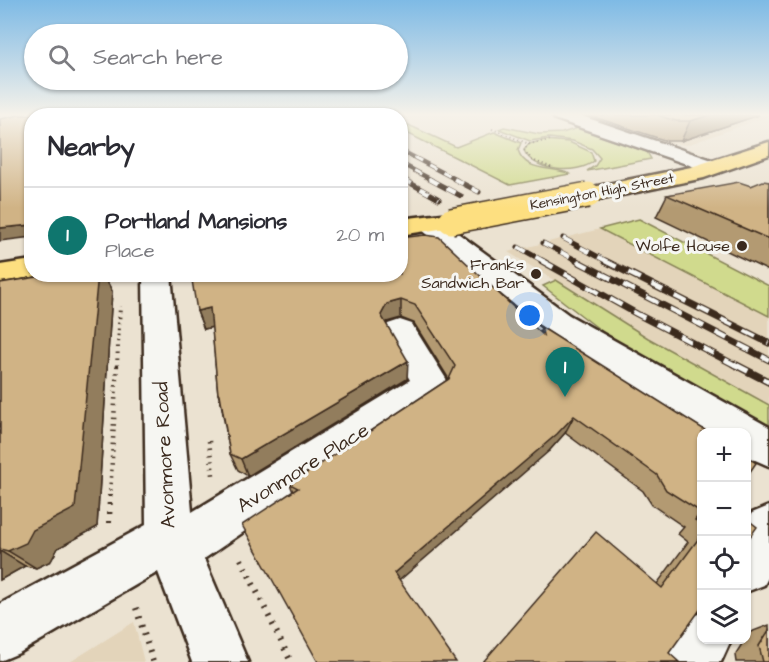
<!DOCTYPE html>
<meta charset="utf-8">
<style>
body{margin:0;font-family:"Architects Daughter",sans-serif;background:#f2f2f3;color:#2b2b33}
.controls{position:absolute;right:18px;bottom:18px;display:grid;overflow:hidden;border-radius:12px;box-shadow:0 2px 4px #0004}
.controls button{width:54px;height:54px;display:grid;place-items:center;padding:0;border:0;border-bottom:2px solid #e1e1e2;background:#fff;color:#2b2b33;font:30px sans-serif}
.you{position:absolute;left:530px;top:316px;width:21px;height:21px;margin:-15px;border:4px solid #fff;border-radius:50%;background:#1a73e8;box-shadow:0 0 0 9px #1a73e833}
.badge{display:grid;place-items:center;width:39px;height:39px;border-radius:50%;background:#0f766e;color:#fff;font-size:20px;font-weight:700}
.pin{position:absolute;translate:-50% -50px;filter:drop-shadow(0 2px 3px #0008)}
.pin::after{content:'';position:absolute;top:32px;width:21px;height:18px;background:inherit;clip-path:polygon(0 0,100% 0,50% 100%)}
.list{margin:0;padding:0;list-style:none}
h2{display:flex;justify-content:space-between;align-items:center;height:78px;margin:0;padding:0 24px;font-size:26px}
h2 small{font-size:20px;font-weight:400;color:#7c7c81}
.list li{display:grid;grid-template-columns:39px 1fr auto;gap:18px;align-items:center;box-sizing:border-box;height:96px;padding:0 24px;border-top:2px solid #e1e1e2}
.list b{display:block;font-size:22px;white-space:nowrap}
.list p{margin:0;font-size:20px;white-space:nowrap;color:#7c7c81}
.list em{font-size:20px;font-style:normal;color:#7c7c81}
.icon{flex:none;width:33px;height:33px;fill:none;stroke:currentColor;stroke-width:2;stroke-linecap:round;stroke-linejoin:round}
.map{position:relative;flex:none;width:769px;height:662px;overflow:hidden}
.search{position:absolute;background:#fff;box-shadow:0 2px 4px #0004;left:24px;top:24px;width:384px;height:66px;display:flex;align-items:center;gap:15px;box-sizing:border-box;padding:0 21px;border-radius:33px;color:#7c7c81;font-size:22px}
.panel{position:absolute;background:#fff;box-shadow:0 2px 4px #0004;left:24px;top:108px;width:384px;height:174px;border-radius:24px}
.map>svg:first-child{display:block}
</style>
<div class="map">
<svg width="769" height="662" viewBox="0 0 769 662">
<rect width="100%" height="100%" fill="#ebe2d1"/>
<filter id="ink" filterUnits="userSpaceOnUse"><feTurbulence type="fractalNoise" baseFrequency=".0167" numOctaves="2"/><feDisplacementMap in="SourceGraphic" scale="12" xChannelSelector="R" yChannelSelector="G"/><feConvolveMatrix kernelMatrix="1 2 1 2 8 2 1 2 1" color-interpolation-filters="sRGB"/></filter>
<g filter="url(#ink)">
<g fill="#e3d4ba">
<path d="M580,115H769V116L687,145L661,142Z"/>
<path d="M600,229L769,315V405L648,338L508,252Z"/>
<path d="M134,622L144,662H70Z"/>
</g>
<g fill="#d0da8d" stroke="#868256" stroke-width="1.5">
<path d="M400,121L456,147L494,132L521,143L518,150C525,173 553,166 570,174L510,185L401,130Z"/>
<path d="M504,127L539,134L562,133L578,128L647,152L651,159L587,171L595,166L600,158L592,149L573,141L549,138L530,141L499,129Z"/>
<path d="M545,140L569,142L591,152L594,161C578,175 532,172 524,150L529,144Z"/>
<path d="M639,219L769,286V316L600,229Z"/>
<path d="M556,280L648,338L769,405V427L665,371L608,336L543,286Z"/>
</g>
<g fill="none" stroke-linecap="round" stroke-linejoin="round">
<g stroke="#3b2a1e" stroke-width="5">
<g id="minor">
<rect x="183" y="115" width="18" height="1"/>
<path d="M552,115H579L721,163L725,167L721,171L714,173L707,171L555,119Z"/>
<path d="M431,217L440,220L569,315L769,427V466L746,456V432H709L547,331L422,230L418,225L422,220Z"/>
<path d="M143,274H171L192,512L410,380L383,332L388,324L400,320L412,324L450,385L445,395L204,559L248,662H192L158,572L19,653L0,661V604L146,525Z"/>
<path d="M769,506V576L764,585L746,592V522L752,513Z"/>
<path d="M702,613V640H731L721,662H662L670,642L683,620Z"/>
</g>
</g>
<g stroke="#3b2a1e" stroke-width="5">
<g id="major">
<path d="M769,142V155L704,178L588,202L580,200L576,195L580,190L588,188L691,167Z"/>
<path d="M451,213L460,216L464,221L460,226L400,235V219Z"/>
<path d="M32,260V274L42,275L0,283V265Z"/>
</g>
</g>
<g stroke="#3b2a1e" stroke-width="2" stroke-dasharray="1 3" stroke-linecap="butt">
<path d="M492,129L529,144L551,140"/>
<path d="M529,144L524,150L532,160L553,168"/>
</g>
<path stroke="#3b2a1e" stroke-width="4" stroke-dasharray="1.5 4.5" stroke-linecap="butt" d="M117,366L120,306"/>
<g stroke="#3b2a1e" stroke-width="4.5" stroke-dasharray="1.5 5" stroke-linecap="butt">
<path d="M209,441L213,475"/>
<path d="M110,497L117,364"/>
</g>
<g stroke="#3b2a1e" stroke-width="6" stroke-dasharray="2 7" stroke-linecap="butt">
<path d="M109,523L110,495"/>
<path d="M241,559L291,662"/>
<path d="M136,608L153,662"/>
</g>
<use href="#minor" fill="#f6f6f2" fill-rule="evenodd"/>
<use href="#major" fill="#fddf80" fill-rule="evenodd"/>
<g stroke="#3b2a1e" stroke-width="4.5">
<g id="rail-far3">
<path d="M400,150L457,180"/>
<path d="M400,163L432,180"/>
<path d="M400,177L406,180"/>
</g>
</g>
<g stroke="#3b2a1e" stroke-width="5">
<g id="rail-far2">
<path d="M403,179L439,199"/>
<path d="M429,179L461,196"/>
<path d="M454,179L479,192"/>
<path d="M563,238L608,262"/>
<path d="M543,243L580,262"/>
<path d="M518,247L545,262"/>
</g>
</g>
<g stroke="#3b2a1e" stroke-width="7">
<g id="rail-far1">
<path d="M542,261L637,314L737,366"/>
<path d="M577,261L769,360"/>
<path d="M605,261L769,343"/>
</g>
</g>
<g stroke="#3b2a1e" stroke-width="8">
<path id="rail" d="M734,364L769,382"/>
</g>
<use href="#rail-far3" stroke="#f6f6f2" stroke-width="3" stroke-dasharray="8" stroke-linecap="butt"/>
<use href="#rail-far2" stroke="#f6f6f2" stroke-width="4" stroke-dasharray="10" stroke-linecap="butt"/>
<use href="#rail-far1" stroke="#f6f6f2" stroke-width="4.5" stroke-dasharray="13" stroke-linecap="butt"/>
<use href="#rail" stroke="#f6f6f2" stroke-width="5" stroke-dasharray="16" stroke-linecap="butt"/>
<g stroke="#3b2a1e" stroke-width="28" stroke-linecap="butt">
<path id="major-bridge" d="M451,221L588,195"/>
</g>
<use href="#major-bridge" stroke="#fddf80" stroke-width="25"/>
</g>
<g fill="#b39a72" stroke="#3b2a1e" stroke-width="1.5">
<path d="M588,115H759L681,141H667Z"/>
<path d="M769,182V271L656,217L667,195L751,186Z"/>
<path d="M56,274H103L112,291L97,527L58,548L51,561L36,568L25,566L0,580V283Z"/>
<path d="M400,274L540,332L541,327L702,432V607L483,662L657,584L688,542L678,534L684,527L652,505L643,491L565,433L549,451L293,492L290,484L449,379L414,323L401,318L387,322L386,324L407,379L248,476L238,470L230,454L221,403L218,394L212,327L204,329L197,311Z"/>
<path d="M769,625V662H736L735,655L745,639H747V637L748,633Z"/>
</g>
<g fill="#927d5d" stroke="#3b2a1e" stroke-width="1.5">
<path d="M710,115H759L681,141L690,121Z"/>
<path d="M32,225V237L0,241V228Z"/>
<path d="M98,274H103L112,291L97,527L58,548L51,561L36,568L8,551Z"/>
<path d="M401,300V318L387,322L381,333V315L387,304Z"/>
<path d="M210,308L217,326L204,329L197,311Z"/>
<path d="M408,361L407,379L248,476L241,459Z"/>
<path d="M574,416L565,433L549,451L394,585V573Z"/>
<path d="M0,551L25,566L0,580Z"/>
</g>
<g fill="#d0b385" stroke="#3b2a1e" stroke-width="1.5">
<path d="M19,115H151L152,116H32V225L0,228V119Z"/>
<path d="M657,115H710L690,121H676Z"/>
<path d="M763,181L769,182V239L667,195L739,182L751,186Z"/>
<path d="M425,235L439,237L543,335L541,327L708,432H702V524L695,520L701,512L666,490L657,475L574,416L557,434L394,573L456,662H318L242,525L298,488L290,484L449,379L455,366L415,305L401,300L387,304L381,315L408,361L241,459L230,454L220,394H218L210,308L197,311L191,274H400V238Z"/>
<path d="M56,274H98L75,508L33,530L26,543L8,551L0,549V283Z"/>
<path d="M747,457L756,463L747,476Z"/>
<path d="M747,519L757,527L747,541Z"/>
<path d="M596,532L662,588L702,534V607L669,653L679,662H483Z"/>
<path d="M769,630V662H763L759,646Z"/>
</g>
</g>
<linearGradient id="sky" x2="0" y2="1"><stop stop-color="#7ebae5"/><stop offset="0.55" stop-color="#f6f2ea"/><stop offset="1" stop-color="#f6f2ea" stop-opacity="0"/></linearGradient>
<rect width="769" height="208" fill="url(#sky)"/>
<g fill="#3b2a1e" stroke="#f6f6f2" stroke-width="2">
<circle cx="742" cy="246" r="6"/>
<circle cx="536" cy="274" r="6"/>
</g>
<g text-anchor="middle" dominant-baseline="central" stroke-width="6" stroke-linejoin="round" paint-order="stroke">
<g font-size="14" fill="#3b2a1e" stroke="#f6f6f2">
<text transform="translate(602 192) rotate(-11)">Kensington High Street</text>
</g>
<g font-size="16" fill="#3b2a1e" stroke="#f6f6f2" text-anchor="end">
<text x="730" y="246">Wolfe House</text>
<text x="524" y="265">Franks<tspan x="524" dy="18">Sandwich Bar</tspan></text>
</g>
<g font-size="20" fill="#3b2a1e" stroke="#f6f6f2">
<text transform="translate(165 455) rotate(-93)">Avonmore Road</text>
<text transform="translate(303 468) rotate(-32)">Avonmore Place</text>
</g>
</g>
</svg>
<div class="controls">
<button>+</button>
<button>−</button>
<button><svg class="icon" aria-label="locate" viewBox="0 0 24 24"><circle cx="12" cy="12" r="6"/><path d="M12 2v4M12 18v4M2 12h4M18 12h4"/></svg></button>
<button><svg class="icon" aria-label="layers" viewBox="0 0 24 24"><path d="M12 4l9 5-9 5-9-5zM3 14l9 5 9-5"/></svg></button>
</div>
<div class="you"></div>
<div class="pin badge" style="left:565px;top:397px">1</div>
<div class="search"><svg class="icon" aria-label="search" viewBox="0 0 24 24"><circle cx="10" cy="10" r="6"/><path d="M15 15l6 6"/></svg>Search here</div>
<section class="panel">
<h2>Nearby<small></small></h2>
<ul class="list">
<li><span class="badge">1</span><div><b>Portland Mansions</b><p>Place</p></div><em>20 m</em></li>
</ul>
</section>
</div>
